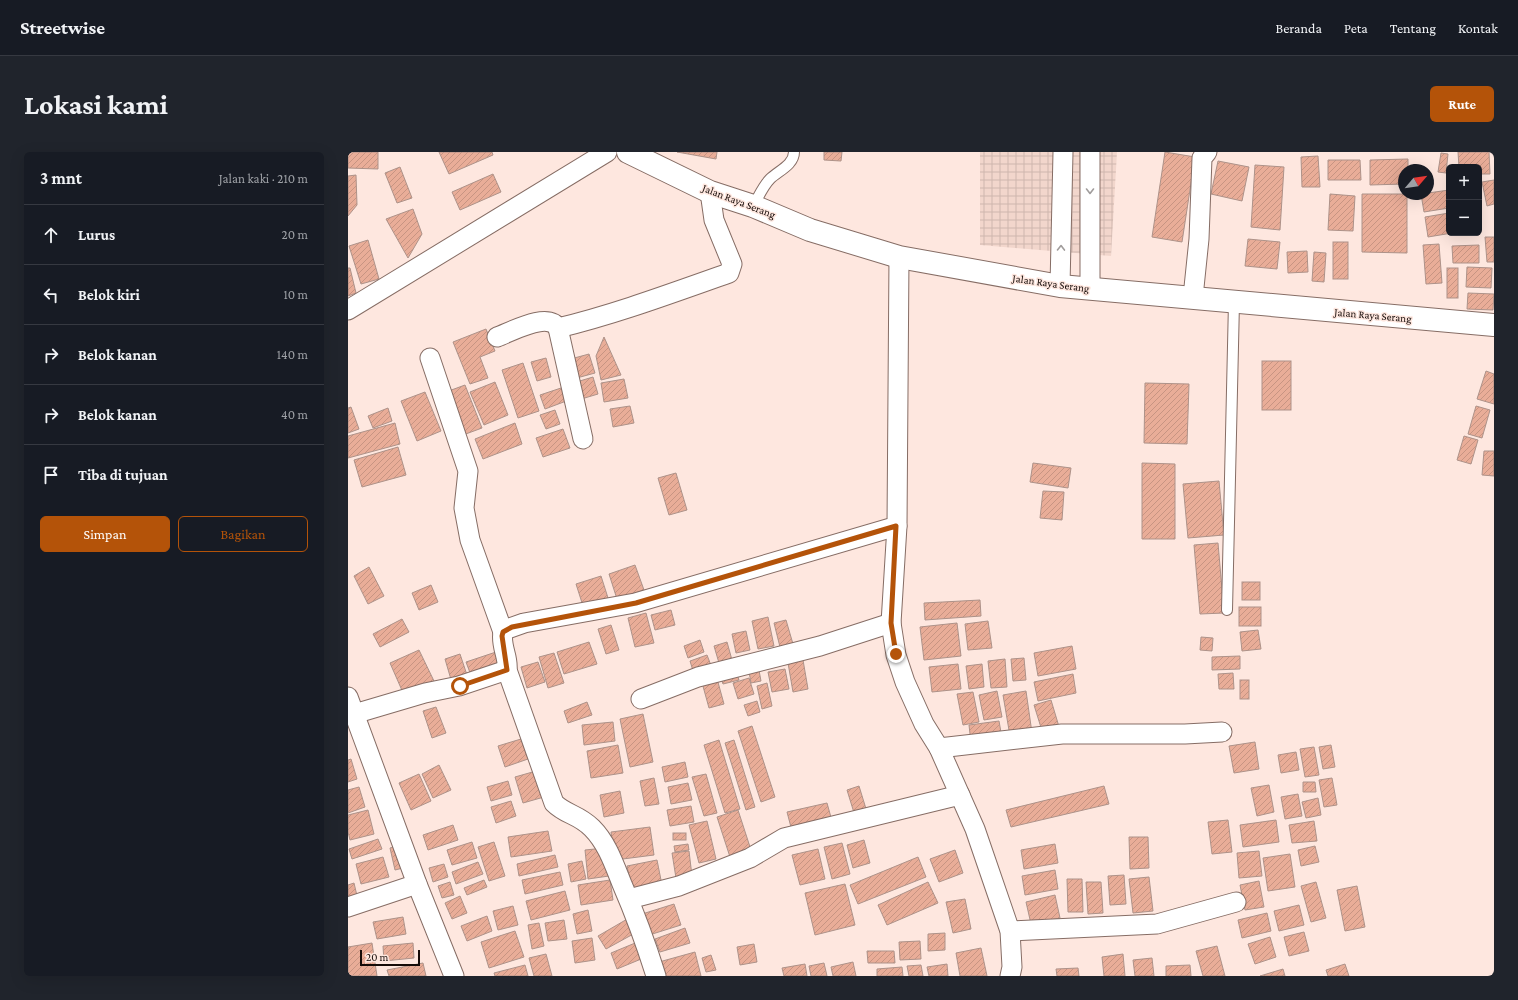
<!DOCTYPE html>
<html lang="id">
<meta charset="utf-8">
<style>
body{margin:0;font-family:"Crimson Pro",serif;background:#20242c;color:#f1f3f6}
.controls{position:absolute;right:12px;top:12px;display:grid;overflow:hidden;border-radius:6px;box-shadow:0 4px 16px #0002}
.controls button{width:36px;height:36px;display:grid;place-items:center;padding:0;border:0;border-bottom:1px solid #363941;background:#171b24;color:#f1f3f6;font:20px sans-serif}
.compass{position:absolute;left:1050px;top:12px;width:36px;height:36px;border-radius:50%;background:#171b24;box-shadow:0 4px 16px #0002;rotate:61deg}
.scale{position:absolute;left:12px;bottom:10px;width:60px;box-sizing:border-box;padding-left:4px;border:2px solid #150b08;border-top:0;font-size:11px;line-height:14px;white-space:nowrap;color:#150b08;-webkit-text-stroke:3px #fee7df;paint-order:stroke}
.stop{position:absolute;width:12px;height:12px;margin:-9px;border:3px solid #b45309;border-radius:50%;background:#fff}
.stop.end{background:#b45309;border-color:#fff;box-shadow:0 1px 4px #0008}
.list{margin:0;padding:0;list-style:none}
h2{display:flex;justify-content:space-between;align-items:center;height:52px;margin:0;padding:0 16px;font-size:17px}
h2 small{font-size:13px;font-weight:400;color:#9ea1a6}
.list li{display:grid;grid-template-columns:26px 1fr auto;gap:12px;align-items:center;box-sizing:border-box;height:60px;padding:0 16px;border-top:1px solid #363941}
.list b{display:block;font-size:15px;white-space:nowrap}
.list em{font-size:13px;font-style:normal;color:#9ea1a6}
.actions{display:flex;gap:8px;padding:12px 16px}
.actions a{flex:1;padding:9px 0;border:1px solid #b45309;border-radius:6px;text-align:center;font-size:14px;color:#b45309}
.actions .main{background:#b45309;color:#fff}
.icon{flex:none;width:22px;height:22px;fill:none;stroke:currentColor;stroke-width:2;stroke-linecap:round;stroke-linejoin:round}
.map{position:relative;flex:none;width:1146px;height:824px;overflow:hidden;border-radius:6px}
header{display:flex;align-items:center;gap:24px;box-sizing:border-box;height:56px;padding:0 20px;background:#171b24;border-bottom:1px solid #363941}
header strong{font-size:19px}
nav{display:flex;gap:22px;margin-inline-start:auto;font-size:14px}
.intro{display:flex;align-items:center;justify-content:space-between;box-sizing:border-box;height:96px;padding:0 24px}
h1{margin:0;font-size:28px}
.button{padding:10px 18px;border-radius:6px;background:#b45309;color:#fff;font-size:14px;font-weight:700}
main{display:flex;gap:24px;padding:0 24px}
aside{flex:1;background:#171b24;border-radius:6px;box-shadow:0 4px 16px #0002}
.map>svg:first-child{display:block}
</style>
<header>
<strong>Streetwise</strong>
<nav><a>Beranda</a><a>Peta</a><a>Tentang</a><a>Kontak</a></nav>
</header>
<div class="intro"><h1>Lokasi kami</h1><a class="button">Rute</a></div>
<main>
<aside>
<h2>3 mnt<small>Jalan kaki · 210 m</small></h2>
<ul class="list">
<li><svg class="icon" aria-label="ahead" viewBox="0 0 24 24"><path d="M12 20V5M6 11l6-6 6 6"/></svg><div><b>Lurus</b></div><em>20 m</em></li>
<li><svg class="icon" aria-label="left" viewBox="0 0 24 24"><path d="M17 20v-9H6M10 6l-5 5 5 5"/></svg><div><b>Belok kiri</b></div><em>10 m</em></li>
<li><svg class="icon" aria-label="right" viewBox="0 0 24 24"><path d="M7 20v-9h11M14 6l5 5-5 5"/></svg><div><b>Belok kanan</b></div><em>140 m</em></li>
<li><svg class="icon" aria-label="right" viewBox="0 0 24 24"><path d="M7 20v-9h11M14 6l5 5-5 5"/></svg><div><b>Belok kanan</b></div><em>40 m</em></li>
<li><svg class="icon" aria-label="arrive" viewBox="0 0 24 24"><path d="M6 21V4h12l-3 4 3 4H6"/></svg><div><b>Tiba di tujuan</b></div></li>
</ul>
<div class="actions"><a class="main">Simpan</a><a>Bagikan</a></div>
</aside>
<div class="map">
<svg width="1146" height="824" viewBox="0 0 1146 824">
<defs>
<pattern id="industrial-grid" width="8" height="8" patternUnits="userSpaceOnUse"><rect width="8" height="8" fill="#f2d6cc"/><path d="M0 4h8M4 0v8" fill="none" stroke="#cfb6ae"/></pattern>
<pattern id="building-hatch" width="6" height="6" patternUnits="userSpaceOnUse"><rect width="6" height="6" fill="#e9ad98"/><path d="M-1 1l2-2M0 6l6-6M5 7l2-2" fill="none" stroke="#c79482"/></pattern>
</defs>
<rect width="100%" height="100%" fill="#fee7df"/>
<path fill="url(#industrial-grid)" d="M632,0H769L763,104L632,93Z"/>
<g fill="url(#building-hatch)" stroke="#ad9289">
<path d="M0,0H30V17L0,16Z"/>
<path d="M91,0H144L145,3L101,22Z"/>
<path d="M329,0H369L368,7Z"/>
<path d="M476,0H494L493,9L476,8Z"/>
<path d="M817,0L847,5L834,90L804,85Z"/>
<path d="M1110,0H1141L1142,22H1131V15H1111Z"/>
<path d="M1093,1L1100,2L1098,21L1090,20Z"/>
<path d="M970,4L972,35H954L953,5Z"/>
<path d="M1060,7V18H1056V32L1022,33V8Z"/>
<path d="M980,8H1012L1013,28H980Z"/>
<path d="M870,9L901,15L894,49L863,42Z"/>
<path d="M907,13L936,15L932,78L903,75Z"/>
<path d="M52,15L64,46L49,51L37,21Z"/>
<path d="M145,22L153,40L112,58L104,40Z"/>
<path d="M8,23L9,53L0,64V24Z"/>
<path d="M1146,28V52L1139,54L1134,30Z"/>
<path d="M1101,38V56L1076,60L1073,42Z"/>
<path d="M982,42L1007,44L1005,79L980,78Z"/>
<path d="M1014,42H1059V101L1014,100Z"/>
<path d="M65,57L74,82L60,106L38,67Z"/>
<path d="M1101,61V81H1104L1080,85L1077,65Z"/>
<path d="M1137,85H1146V110H1139Z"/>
<path d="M900,87L932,90L929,117L897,114Z"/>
<path d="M20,88L31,127L13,132L1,94Z"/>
<rect x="985" y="90" width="15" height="37"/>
<path d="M1091,92L1094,131L1078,132L1075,93Z"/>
<path d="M1131,93V111H1105L1104,94Z"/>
<path d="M959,99L960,120L940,121L939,100Z"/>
<path d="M966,100L978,101L976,130L964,129Z"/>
<path d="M1119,115L1144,116L1143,136L1118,135Z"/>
<path d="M0,116H2L8,141L0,144Z"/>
<rect x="1099" y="116" width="11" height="30"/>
<path d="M1120,141L1146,142L1145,158L1119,157Z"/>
<path d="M138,177L147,199L132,205L140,226L122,232L105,190Z"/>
<path d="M256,185L273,223L253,228L248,204Z"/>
<path d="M241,202L247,221L225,227L219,208Z"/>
<path d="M198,206L203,225L189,229L183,210Z"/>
<rect x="914" y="209" width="29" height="49"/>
<path d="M175,211L191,259L170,266L154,218Z"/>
<path d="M1138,219L1146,222V252L1129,247Z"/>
<path d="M245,225L250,242L230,248L225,231Z"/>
<path d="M276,227L280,246L256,250L253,231Z"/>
<path d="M147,230L160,263L136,273L122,240Z"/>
<path d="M797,231L841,232L839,292L796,291Z"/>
<path d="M117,233L134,276L115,283L98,240Z"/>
<path d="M216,235L221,248L197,257L192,243Z"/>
<path d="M77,240L93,279L69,289L53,249Z"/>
<path d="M282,254L286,271L265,275L262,257Z"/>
<path d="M1128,254L1142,258L1134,286L1120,282Z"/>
<path d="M3,255L11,277L0,281V256Z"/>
<path d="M40,256L44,269L25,276L20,264Z"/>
<path d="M207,258L212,272L198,277L192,263Z"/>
<path d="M47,271L52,292L0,306V284Z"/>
<path d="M167,271L174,292L135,307L127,287Z"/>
<path d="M215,277L222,296L195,305L188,286Z"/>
<path d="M1116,284L1130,288L1123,312L1109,308Z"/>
<path d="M50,295L58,323L14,335L6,308Z"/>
<path d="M1136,299H1146V324L1134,323Z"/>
<path d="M685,311L723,316L720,336L682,330Z"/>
<path d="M794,311L827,312V387H794Z"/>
<path d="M328,321L339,358L321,363L310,326Z"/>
<path d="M871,329L876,383L840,386L835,332Z"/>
<path d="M695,339L716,340L714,368L692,366Z"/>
<path d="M870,391L876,461L852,462L846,393Z"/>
<path d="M287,413L296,438L269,447L261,422Z"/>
<path d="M21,415L36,444L20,452L6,424Z"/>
<path d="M253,424L261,449L236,457L228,432Z"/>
<rect x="894" y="430" width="18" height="18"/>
<path d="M83,433L90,450L71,458L64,441Z"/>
<path d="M632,448L633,464L577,468L576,451Z"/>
<rect x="891" y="455" width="22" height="19"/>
<path d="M323,458L327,473L307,478L303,463Z"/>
<path d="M298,461L306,491L287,495L280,466Z"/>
<path d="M420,465L426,494L410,497L404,469Z"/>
<path d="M54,467L61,480L32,495L25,482Z"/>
<path d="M438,468L445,492L432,495L426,471Z"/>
<path d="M640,469L644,496L620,498L617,472Z"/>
<path d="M609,471L613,504L576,508L572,475Z"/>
<path d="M263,473L271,498L258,502L250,477Z"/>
<path d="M910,478L913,497L894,499L892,480Z"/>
<path d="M398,479L402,498L388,501L384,482Z"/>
<path d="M853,485L865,486L864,499L852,498Z"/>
<path d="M352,488L356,500L340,506L336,494Z"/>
<path d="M241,490L249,512L216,522L209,500Z"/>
<path d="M379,490L384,508L371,511L366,494Z"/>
<path d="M724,494L728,517L690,524L686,501Z"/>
<path d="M71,498L86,529L56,543L42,511Z"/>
<path d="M148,500L154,517L124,526L118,510Z"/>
<path d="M206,501L216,531L200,536L191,505Z"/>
<path d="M112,502L120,526L104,531L97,507Z"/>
<path d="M359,503L364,516L346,522L342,509Z"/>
<path d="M892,504V517L864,518V505Z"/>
<path d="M676,506L678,528L665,529L663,507Z"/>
<path d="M657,507L659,535L643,536L640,509Z"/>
<path d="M455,508L460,537L445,540L440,511Z"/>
<path d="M190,510L197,530L179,536L173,515Z"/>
<path d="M610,512L613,537L584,540L581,515Z"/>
<path d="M634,512L636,535L621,537L618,514Z"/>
<path d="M410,513L413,529L403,531L400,514Z"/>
<path d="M387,516L391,528L375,532L371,521Z"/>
<path d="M437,517L441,537L424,540L420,520Z"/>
<path d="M885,521L886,537H871L870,522Z"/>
<path d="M725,522L728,541L690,549L686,530Z"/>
<path d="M368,523L376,552L361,556L353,527Z"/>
<path d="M401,526L406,542L390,547L385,531Z"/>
<rect x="892" y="528" width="9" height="19"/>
<path d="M419,531L424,554L414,557L409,534Z"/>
<path d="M649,539L654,565L636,568L631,543Z"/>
<path d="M678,539L684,581L662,584L655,543Z"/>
<path d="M625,540L631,570L615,573L609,542Z"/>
<path d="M703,548L712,578L695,582L686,553Z"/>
<path d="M409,549L412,560L400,564L396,553Z"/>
<path d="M239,550L244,563L220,571L216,559Z"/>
<path d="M88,555L98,581L84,586L75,559Z"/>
<path d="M295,562L305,610L282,615L272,567Z"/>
<path d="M651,569L654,586L623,591L621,573Z"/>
<path d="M265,570L267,589L236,593L234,573Z"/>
<path d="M404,574L427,645L413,650L390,579Z"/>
<path d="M173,587L180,607L157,615L150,594Z"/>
<path d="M371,588L392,657L377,661L356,593Z"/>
<path d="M386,588L407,655L398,658L377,591Z"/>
<path d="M907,590L911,617L886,621L881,594Z"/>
<path d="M270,593L275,621L243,626L239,599Z"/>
<path d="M983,593L987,615L975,617L971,595Z"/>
<path d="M966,595L971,623L957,625L952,597Z"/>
<path d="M948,600L951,618L933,621L930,603Z"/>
<path d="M3,607L9,627L0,630V608Z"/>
<path d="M337,610L340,625L317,630L314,615Z"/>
<path d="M91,613L103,638L85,646L74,622Z"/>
<path d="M188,619L196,645L175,651L167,625Z"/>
<path d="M71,622L83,649L63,658L51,631Z"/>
<path d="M358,622L369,661L356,664L344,625Z"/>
<path d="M306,626L311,652L297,654L292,629Z"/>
<path d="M984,626L989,653L976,655L971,628Z"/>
<path d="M160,629L164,643L143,649L139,635Z"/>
<path d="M955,630H967L968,640H955Z"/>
<path d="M340,631L344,648L323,652L320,635Z"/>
<path d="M921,633L926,660L909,664L903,636Z"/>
<path d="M511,634L519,660L507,664L499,638Z"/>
<path d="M756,634L761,652L663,675L658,658Z"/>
<path d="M11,635L17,655L0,661V638Z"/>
<path d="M272,639L276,661L256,665L252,643Z"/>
<path d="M950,642L954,664L937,667L933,645Z"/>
<path d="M970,646L973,663L958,666L954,650Z"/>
<path d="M163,649L168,664L148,671L143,655Z"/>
<path d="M479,651L484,669L444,679L439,660Z"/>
<path d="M343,654L346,670L322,674L319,658Z"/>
<path d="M20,658L26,682L2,688L0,680V663Z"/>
<path d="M390,658L403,698L382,705L369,665Z"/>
<path d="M880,668L884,700L864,702L860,670Z"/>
<path d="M928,668L931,690L895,695L892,673Z"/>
<path d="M359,669L368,707L351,711L341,673Z"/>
<path d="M966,669L969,689L944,691L941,673Z"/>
<path d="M105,673L110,688L80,698L75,683Z"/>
<path d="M302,675L306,703L267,708L263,680Z"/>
<path d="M200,679L204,699L163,705L160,685Z"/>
<rect x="325" y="681" width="13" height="7"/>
<path d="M781,685H800L801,716L782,717Z"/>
<path d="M30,687L34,697L4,707L1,697Z"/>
<path d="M516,688L522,711L505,716L499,693Z"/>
<path d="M124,690L129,706L104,713L99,698Z"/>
<path d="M146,690L157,724L141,729L130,695Z"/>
<path d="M494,691L502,722L484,727L476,695Z"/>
<path d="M340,692L341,698L327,700L326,694Z"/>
<path d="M707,692L710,711L676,717L673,698Z"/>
<path d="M53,693L59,715L47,718L42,696Z"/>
<path d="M967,694L971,710L953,714L950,698Z"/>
<path d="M257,696L261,724L240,727L237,698Z"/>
<path d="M470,697L477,727L452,733L444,703Z"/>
<path d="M607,698L615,721L591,730L582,707Z"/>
<path d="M341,699L344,724L328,726L324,701Z"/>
<path d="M911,699L914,724L891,726L889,701Z"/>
<path d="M942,702L947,735L920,739L915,706Z"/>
<path d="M207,703L210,715L171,724L169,712Z"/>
<path d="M35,705L41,725L13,732L8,712Z"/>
<path d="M570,705L578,725L510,752L502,733Z"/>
<path d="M309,708L314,733L284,739L279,714Z"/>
<path d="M234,709L238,727L223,730L220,712Z"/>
<path d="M130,710L135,722L108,732L104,720Z"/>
<path d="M96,712L100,725L85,730L81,716Z"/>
<path d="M707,718L710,737L677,743L674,724Z"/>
<path d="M212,720L215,733L177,742L174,728Z"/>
<path d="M776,723L778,752L762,753L760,724Z"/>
<path d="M801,725L805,759L785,761L781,727Z"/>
<path d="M719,727H734L735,760H720Z"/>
<path d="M136,728L139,735L119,743L116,736Z"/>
<path d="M262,728L265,748L233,753L230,733Z"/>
<path d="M911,729L916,755L897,758L892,733Z"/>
<path d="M102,730L106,743L94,746L90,734Z"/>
<path d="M580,730L590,751L539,773L530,753Z"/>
<path d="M738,730H753L755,761L740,762Z"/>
<path d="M968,730L978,766L963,770L953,734Z"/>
<path d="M6,731L10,748L0,750V733Z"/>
<path d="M497,732L507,773L467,783L457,741Z"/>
<path d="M1009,734L1017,775L997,779L989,738Z"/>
<path d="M217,739L222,758L183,768L178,749Z"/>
<path d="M707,743L712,766L683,772L678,750Z"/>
<path d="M112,744L119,761L104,767L97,751Z"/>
<path d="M617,747L623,777L605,781L598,750Z"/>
<path d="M326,752L333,773L298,784L291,763Z"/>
<path d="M951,753L956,773L931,779L926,759Z"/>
<path d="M165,754L170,773L150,778L145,759Z"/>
<path d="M240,758L244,779L229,782L225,762Z"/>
<path d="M919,761L923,779L894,786L890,768Z"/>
<path d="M139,764L144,779L119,789L113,774Z"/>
<path d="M55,765L58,782L29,787L25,770Z"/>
<path d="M281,766L289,780L258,797L250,784Z"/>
<path d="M216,768L219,787L200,789L197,771Z"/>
<path d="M191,771L196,794L184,797L180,773Z"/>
<path d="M337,776L342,791L312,800L307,787Z"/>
<path d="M167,779L176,805L141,816L133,790Z"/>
<path d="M956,780L961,799L941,804L936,785Z"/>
<path d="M597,781V798L580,799V782Z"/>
<path d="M922,785L928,805L907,812L900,792Z"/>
<path d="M244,786L247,808L227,811L224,789Z"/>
<path d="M292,789L298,805L269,817L263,801Z"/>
<path d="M572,789L573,807L552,808L551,790Z"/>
<path d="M24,791L29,824H0V795Z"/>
<path d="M65,791L66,806L36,809L35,794Z"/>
<path d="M406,792L409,810L392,813L389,795Z"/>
<path d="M869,794L877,824H855L848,799Z"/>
<path d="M633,796L639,824H612L608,801Z"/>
<path d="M519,799H546L547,811H520Z"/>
<path d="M347,800L353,824H315L311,810Z"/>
<path d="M198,802L204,824H186L181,806Z"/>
<path d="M775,802L777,824H756L754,805Z"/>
<path d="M363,803L368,818L358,820L354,806Z"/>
<path d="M804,806L806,824H787L785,808Z"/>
<path d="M505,810L508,824H485L483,815Z"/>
<path d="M75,811L78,824H41L39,818Z"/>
<path d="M476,811L479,824H463L461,814Z"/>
<path d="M457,812L459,824H436L434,816Z"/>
<path d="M599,812L600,824H581L579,815Z"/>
<path d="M997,812L1001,824H980L978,818Z"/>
<path d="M177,813L180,824H147L146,821Z"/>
<path d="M573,813L575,824H561L559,814Z"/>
<path d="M842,813L843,824H818V814Z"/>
<path d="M554,815L555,824H529V817Z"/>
<path d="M730,816L731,824H709L708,817Z"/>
<path d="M935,817L937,824H912Z"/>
</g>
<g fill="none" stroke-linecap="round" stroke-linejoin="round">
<g stroke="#866d65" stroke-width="12">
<g id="service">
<path d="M405,54C410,46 415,34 422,27C430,19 446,13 446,0"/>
<path d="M879,458L886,150"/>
</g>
</g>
<g stroke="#866d65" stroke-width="21">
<g id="minor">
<path d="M712,134L715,0"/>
<path d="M742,137V0"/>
<path d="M845,145L851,87L854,6L859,0"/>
<path d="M0,158L259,0"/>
<path d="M210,176L235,287"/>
<path d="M149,185C163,180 200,159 210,176C268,162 324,141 381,121L384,112L366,68L362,40"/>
<path d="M82,206L120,319L116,356L122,388L155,480"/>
<path d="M549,374L543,471L548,503L557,530L576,572L591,596L627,677L662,779L664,815L662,824"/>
<path d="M0,545L69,732L106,824"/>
<path d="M293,547L350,525L472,494L543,471"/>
<path d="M6,562L77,541L111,534L159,518"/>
<path d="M591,596L714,582H837L874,580"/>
<path d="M281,747L331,734L402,706L436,686L612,643"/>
<path d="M0,755L69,732"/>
<path d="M662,779L809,772L888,750"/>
<path d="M308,824C298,792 287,762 274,732C266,712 259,691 244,676C230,662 218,663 206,651L159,518C161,505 152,494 155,480L159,477L176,471L287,451L549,374L551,105"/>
</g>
</g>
<g stroke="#866d65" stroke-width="24">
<path id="trunk" d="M280,0L362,40L405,54L462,78L551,105L712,134L1146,173"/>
</g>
<use href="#service" stroke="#fff" stroke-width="10"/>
<use href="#minor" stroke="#fff" stroke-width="19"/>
<use href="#trunk" stroke="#fff" stroke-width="22"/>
</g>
<defs><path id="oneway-chevron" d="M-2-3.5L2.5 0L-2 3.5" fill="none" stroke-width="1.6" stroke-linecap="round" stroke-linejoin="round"/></defs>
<g stroke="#a19d9c">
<use href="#oneway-chevron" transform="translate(742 39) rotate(90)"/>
<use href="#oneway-chevron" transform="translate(713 96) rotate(-89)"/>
</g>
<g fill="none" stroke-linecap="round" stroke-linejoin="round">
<path stroke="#b45309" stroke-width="5" d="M112,534L159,518L154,484L155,480L164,475L288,451L548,374L543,471L548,502"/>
</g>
<g text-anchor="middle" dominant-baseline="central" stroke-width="3" stroke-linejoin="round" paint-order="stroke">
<g font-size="11" fill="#150b08" stroke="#fee7df">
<text transform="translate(391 49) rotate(21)">Jalan Raya Serang</text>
<text transform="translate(703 131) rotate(8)">Jalan Raya Serang</text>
<text transform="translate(1025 163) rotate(5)">Jalan Raya Serang</text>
</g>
</g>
</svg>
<div class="controls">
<button>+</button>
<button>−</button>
</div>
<svg class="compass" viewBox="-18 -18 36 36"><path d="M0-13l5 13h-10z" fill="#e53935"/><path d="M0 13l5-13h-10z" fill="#9ea1a6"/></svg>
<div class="scale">20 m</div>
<div class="stop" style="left:112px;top:534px"></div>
<div class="stop end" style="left:548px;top:502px"></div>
</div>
</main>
